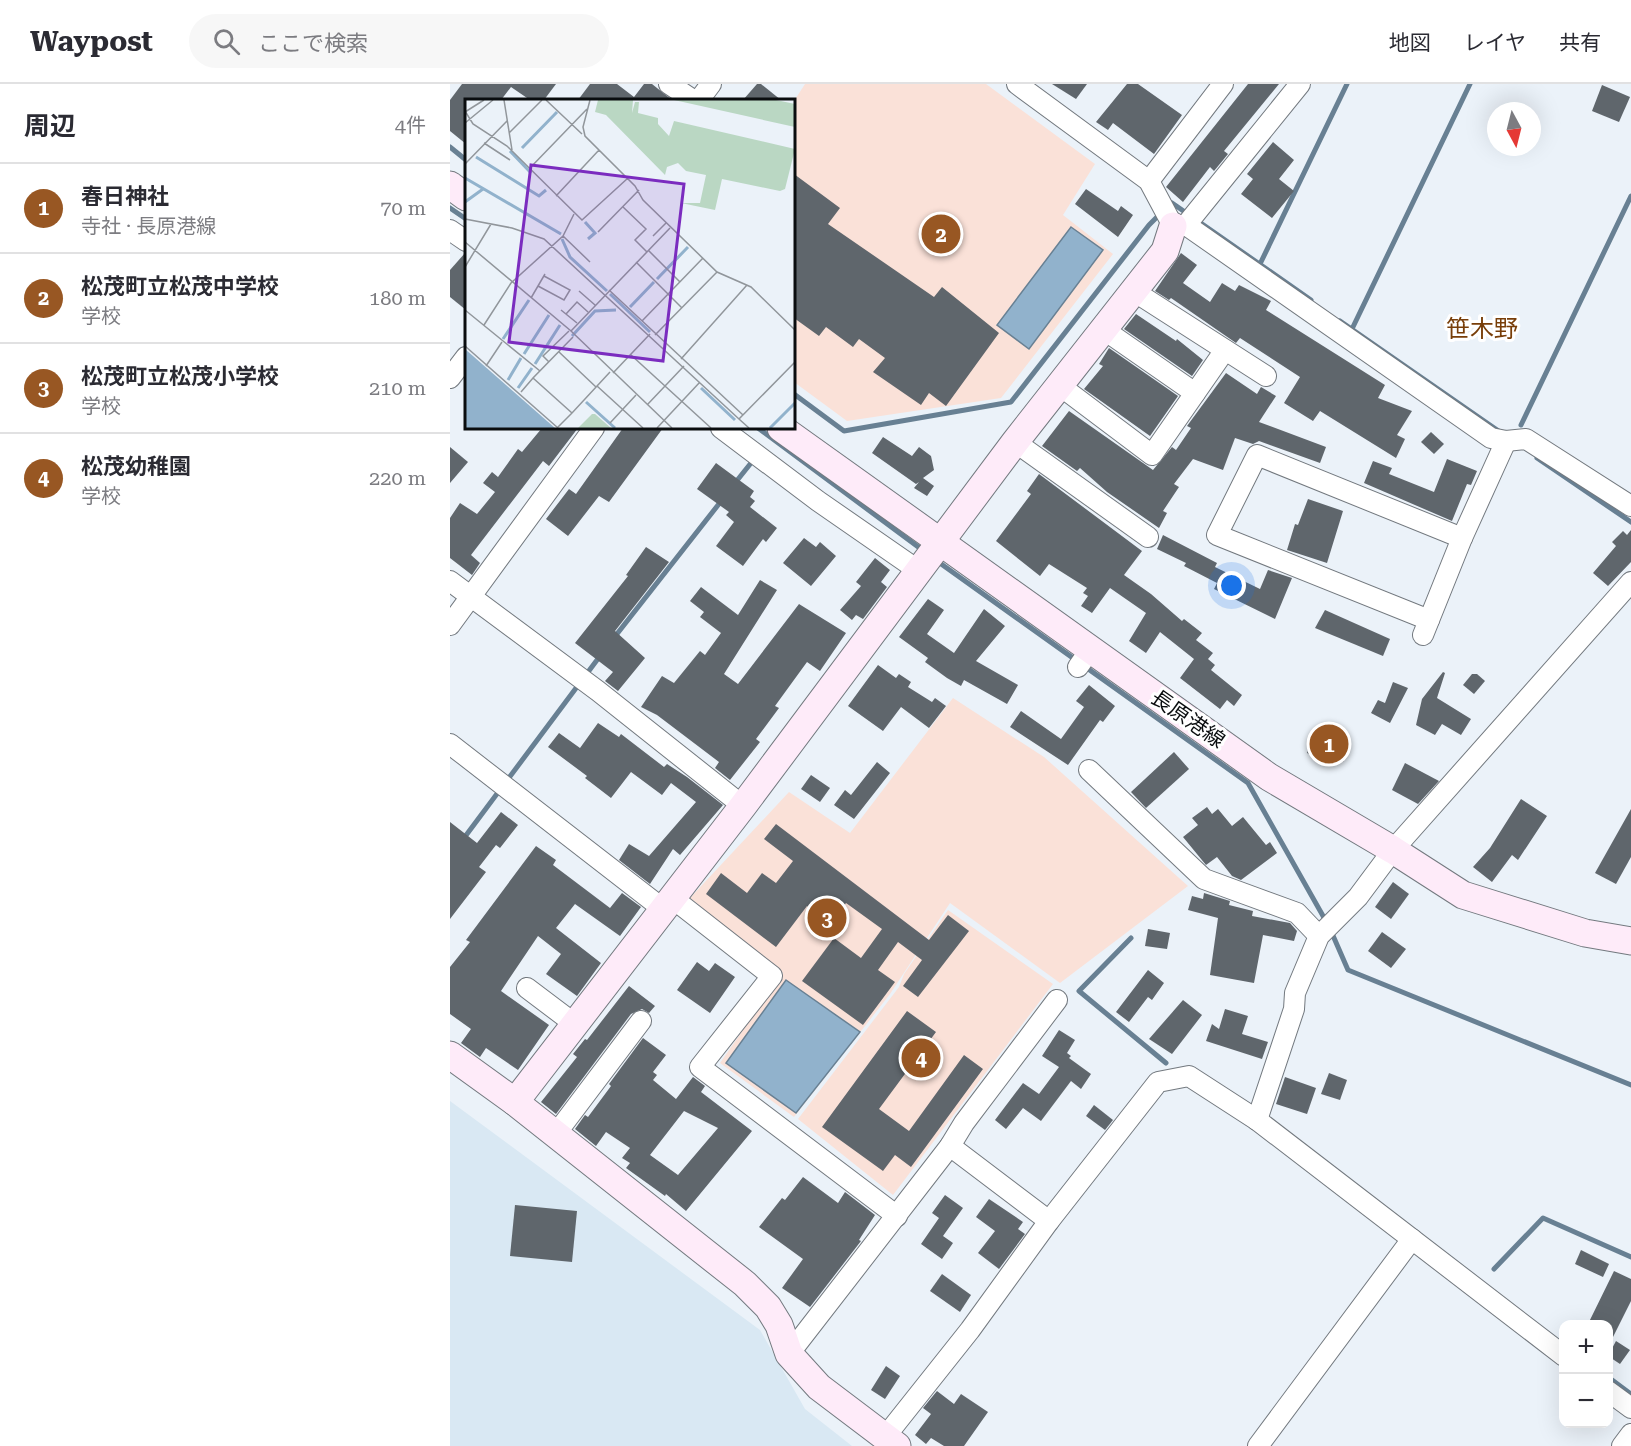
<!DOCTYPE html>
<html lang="ja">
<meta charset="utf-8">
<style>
body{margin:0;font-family:"Roboto Serif","Noto Sans JP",serif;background:#f7f7f7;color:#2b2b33}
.controls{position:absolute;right:18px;bottom:18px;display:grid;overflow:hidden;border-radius:12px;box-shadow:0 6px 24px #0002}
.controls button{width:54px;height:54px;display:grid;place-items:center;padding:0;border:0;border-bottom:2px solid #e1e1e2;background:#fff;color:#2b2b33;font:30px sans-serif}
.compass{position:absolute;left:1037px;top:18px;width:54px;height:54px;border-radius:50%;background:#fff;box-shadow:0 6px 24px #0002;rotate:173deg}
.you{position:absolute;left:782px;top:502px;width:21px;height:21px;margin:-15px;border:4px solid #fff;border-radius:50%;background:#1a73e8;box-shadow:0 0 0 9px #1a73e833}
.badge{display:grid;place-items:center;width:39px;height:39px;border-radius:50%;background:#985723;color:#fff;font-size:20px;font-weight:700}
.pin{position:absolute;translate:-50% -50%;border:3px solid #fff;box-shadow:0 2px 6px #0006}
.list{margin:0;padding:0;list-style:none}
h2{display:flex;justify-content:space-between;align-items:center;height:78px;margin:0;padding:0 24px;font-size:26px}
h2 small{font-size:20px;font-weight:400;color:#7c7c81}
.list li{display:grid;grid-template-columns:39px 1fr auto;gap:18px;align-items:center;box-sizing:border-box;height:90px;padding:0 24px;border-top:2px solid #e1e1e2}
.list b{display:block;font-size:22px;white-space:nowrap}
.list p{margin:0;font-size:20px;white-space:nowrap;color:#7c7c81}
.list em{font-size:20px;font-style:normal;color:#7c7c81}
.icon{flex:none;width:33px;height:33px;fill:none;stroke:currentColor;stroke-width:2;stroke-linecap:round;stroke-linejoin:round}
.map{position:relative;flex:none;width:1181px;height:1362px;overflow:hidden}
header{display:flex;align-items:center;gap:36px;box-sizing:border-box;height:84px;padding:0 30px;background:#fff;border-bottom:2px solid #e1e1e2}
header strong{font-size:28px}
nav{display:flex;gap:33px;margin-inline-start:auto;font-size:21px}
.search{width:420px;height:54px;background:#f7f7f7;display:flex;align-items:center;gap:15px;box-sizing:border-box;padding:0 21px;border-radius:33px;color:#7c7c81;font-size:22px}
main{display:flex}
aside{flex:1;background:#fff}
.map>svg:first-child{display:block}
</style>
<header>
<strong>Waypost</strong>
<div class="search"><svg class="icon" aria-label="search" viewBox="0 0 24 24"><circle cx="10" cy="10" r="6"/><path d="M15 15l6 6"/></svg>ここで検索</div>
<nav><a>地図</a><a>レイヤ</a><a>共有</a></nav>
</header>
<main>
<aside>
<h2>周辺<small>4件</small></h2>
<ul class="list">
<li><span class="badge">1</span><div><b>春日神社</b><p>寺社 · 長原港線</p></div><em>70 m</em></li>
<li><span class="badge">2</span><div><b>松茂町立松茂中学校</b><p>学校</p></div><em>180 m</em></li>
<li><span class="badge">3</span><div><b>松茂町立松茂小学校</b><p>学校</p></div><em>210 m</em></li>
<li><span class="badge">4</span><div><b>松茂幼稚園</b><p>学校</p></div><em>220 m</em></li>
</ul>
</aside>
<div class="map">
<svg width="1181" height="1362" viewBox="0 0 1181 1362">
<rect width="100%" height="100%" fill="#ebf2f9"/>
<path fill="#d9e8f3" d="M0,1017L310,1246L355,1325L402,1362H0Z"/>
<g fill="#fae1d8">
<path d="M355,0H536L645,80L613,131L663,170L551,314L397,337L344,298V17Z"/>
<path d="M503,614L594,673L738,802L610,899L500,819L440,910L344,1033L270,979L333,889L240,814L339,708L400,749Z"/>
<path d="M498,826L603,900L443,1111L348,1035L449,903L454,890Z"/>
</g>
<g fill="#91b2cc" stroke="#688093" stroke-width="1.5">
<path d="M621,143L653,166L579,265L547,241Z"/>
<path d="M336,896L410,948L346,1029L276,979Z"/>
</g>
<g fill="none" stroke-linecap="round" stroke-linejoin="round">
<g stroke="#688093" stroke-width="5">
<path d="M0,63L16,76"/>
<path d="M722,119L861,216"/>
<path d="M0,124L16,135"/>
<path d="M810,180L897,0"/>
<path d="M890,237L1050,348"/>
<path d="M902,245L1020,0"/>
<path d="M344,310L394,347L561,318L699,141L710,130"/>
<path d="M1071,341L1181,112"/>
<path d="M308,344L475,468"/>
<path d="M1087,374L1181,438"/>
<path d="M285,399L301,379"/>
<path d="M487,477L798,699L877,839"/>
<path d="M163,555L272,416"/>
<path d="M14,754L150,572"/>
<path d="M881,847L898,886L1181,1001"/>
<path d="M681,854L629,907L716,979"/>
<path d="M1044,1185L1093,1134L1181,1173"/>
<path d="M1158,1293L1181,1310"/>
</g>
</g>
<g fill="#5f666c" fill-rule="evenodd">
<path d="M12,0H106L94,16H80L61,3L51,16H16V60L0,47V16Z"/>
<path d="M140,0H167L184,13L194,0H202L222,16H128Z"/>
<path d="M307,0H311L331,16H293Z"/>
<path d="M602,0H637L626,15Z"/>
<path d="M677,0H688L732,31L704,70L663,39L658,46L646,38Z"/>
<path d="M798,0H829L774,67L778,70L764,87L760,83L733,118L716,103Z"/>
<path d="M1152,1L1180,13L1169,38L1142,27Z"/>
<path d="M823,58L844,76L829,95L844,107L822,134L791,110L803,95L797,90Z"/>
<path d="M344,90L390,124L378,140L484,213L492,203L549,249L496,322L479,309L471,321L423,288L435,274L409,255L403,263L376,243L369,252L344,234Z"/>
<path d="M636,105L668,127L671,122L683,131L668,153L625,120Z"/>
<path d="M15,169H16V226L0,213V186Z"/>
<path d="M731,169L747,181L733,199L760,218L772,199L785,207L789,201L821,217L816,226L935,301L928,314L962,327L947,351L955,355L946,374L870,327L863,337L834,319L850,293L790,254L786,259L721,214L719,216L705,207Z"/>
<path d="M686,230L726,257L727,255L753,276L742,292L674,245Z"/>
<path d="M659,264L728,312L700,352L634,305L653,282L649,280Z"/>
<path d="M776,289L807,310L811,303L826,312L809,338L876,363L870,379L809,357L803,360L785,354L773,386L743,375L724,400L729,403L713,427L717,429L709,444L657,408L630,384L627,387L592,362L619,327L703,386L722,363L726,366L741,344L737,342Z"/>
<path d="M92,344H128L99,382L93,377L21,471L30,479L22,491L0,474V434L10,419L27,430L45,408L33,399L42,388L48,393L68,365L72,368Z"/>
<path d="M173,344H213L159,418L149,412L118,452L96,435L119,405L126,410Z"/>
<path d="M981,348L994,360L984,370L971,358Z"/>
<path d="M433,353L462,372L469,363L481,372L484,386L473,394L484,402L477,412L464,404L469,398L466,400L422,369Z"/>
<path d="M0,363L18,378L0,399Z"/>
<path d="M997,375L1027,387L1021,401L1017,400L1002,437L914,399L923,377L942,384L939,390L984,408Z"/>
<path d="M266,379L304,407L300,413L305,417L300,423L327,444L316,458L313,455L293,482L266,462L284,438L276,431L279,428L247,405Z"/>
<path d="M589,390L692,467L674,491L701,510L732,537L734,535L752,549L746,556L763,569L758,575L765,581L761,586L792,611L784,622L777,616L770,625L730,594L744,575L710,548L696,569L679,557L696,529L660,504L642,529L631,522L638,512L633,509L637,504L599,480L590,492L546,457L581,410L577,407Z"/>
<path d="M858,415L893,427L877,479L837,466L845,440L848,441Z"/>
<path d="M1181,446V478L1158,502L1143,489L1166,462L1162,458L1173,447L1177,451Z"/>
<path d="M713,451L767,479L765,483L810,505L818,486L842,494L825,535L764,505L767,499L734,482L736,479L707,465Z"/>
<path d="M354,454L366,463L370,458L386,472L361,502L333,479Z"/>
<path d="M196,463L219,478L165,547L195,574L168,607L155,597L163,588L125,559L178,492L176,491Z"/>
<path d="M425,474L440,486L431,498L437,503L413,535L406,531L402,536L390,526L411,502L406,498Z"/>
<path d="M310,496L327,506L274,590L288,600L349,520L396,549L370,587L357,578L325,622L329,624L306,655L310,658L280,696L265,684L269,678L207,631L191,623L212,592L224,599L250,567L255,571L271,549L250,533L254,528L240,517L251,503L288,531Z"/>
<path d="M478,515L494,526L477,550L504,569L534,525L555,542L526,577L568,601L557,620L514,596L511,602L497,594L475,578L478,574L449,553Z"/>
<path d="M875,526L940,555L933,572L865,544Z"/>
<path d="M428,581L446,594L449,590L461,598L458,603L482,618L485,614L496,622L479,644L451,623L433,647L398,622Z"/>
<path d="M993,588L995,589L987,614L1021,635L1011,651L992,640L985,651L966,641L972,615Z"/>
<path d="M1022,590H1027L1035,597L1024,610L1013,601Z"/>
<path d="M943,598L958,604L940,639L921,629L928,616L935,619Z"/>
<path d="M639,601L665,622L653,638L650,636L618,681L560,643L571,627L611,655L634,623L626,617Z"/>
<path d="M148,639L169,653L171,650L214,683L217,680L237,693L273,721L230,771L223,765L200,800L169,776L179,760L199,772L246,718L221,699L212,711L181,688L161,714L135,694L137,692L98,663L109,649L130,664Z"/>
<path d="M875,643L896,653L893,661L899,664L893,678L880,672L878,678L857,669L866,650L871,653Z"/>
<path d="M724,668L739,685L696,724L681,708Z"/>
<path d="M427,678L440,689L404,735L384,721L395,706L401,711Z"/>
<path d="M955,679L989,697L968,720L942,706Z"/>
<path d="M361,691L380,704L370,718L351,705Z"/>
<path d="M1071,715L1097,732L1068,776L1062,771L1042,798L1023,783L1040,764Z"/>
<path d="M757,723L762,730L768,725L782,742L793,733L816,761L820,758L827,769L791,796L782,792L767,773L756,781L733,753L748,741L742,734Z"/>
<path d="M1181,725V773L1166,800L1145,789Z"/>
<path d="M51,728L68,741L50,764L46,761L29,783L36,788L0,835V738L27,759Z"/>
<path d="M326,740L479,856L498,831L519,847L468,913L453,902L472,876L448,858L428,886L445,898L413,941L352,897L384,854L411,874L432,845L396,819L380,840L357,822L326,863L256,810L271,789L297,809L312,789L326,799L343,777L314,755Z"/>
<path d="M86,762L106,776L103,781L160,824L172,809L191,823L170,852L125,820L106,844L151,879L127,912L96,890L111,870L88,852L51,907L99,941L68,986L36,964L30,973L11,959L21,945L0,930V883L20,858L16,856Z"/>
<path d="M943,798L959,810L941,835L925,823Z"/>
<path d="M754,809L780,817L779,821L803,827L802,832L840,839L847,847L844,857L813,851L804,899L760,891L768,834L738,826L742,812L753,815Z"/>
<path d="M698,845L720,849L717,865L695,862Z"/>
<path d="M932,848L956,865L941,884L918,867Z"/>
<path d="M247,878L259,887L265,879L285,893L260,929L227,906Z"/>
<path d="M698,886L714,899L702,916L698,913L679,938L666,928Z"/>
<path d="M179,902L205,922L199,929L192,925L181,930L106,1030L91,1018L127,973L123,970L135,955L137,956Z"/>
<path d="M733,916L752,931L722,970L699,955Z"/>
<path d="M775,925L798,932L792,950L818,958L812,975L756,957L762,940L769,945Z"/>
<path d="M457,927L486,948L429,1025L459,1047L514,971L533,985L461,1083L445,1071L433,1087L372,1043Z"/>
<path d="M609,946L625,956L617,969L621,972L619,974L641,990L631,1005L621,997L591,1037L573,1024L556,1045L545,1036L573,999L589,1010L609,983L592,972Z"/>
<path d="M193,954L216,971L203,988L207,991L203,996L226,1015L243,993L255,1002L251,1008L302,1047L236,1127L216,1110L215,1112L176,1084L180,1079L172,1074L180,1064L156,1048L146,1062L125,1045L135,1031L138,1033L161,1002L159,1000ZM234,1027L268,1044L228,1091L200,1071Z"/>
<path d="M879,989L897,996L890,1016L871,1010Z"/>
<path d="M835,993L866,1004L857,1030L826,1020Z"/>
<path d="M644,1021L663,1036L655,1046L636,1032Z"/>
<path d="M353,1093L388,1119L395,1108L425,1131L409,1156L411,1157L360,1223L332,1204L353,1175L309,1143L332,1114L335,1116Z"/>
<path d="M495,1111L513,1124L493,1152L503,1159L492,1175L471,1160L489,1134L482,1129Z"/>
<path d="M539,1115L573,1138L568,1145L575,1150L549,1185L528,1169L545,1147L526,1133Z"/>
<path d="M65,1121L127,1127L122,1178L60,1172Z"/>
<path d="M1131,1166L1159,1180L1153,1193L1125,1180Z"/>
<path d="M1164,1187L1181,1195V1217L1158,1263V1240H1138Z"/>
<path d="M492,1190L521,1211L510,1228L480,1207Z"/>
<path d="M1166,1257L1180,1266L1170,1280L1158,1272Z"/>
<path d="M436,1282L450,1292L435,1315L421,1306Z"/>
<path d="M487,1307L504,1320L511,1310L538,1328L514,1362H494L481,1354L476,1360L465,1351L481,1330L473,1324Z"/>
</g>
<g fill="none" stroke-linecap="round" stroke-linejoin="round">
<g stroke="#73797f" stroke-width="22">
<g id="street">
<path d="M219,0L243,16"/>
<path d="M567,0L699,97L723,142L736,141L1041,354L1056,357L1076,355L1181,422"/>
<path d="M249,16L261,0"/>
<path d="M699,97L773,0"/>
<path d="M736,141L850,0"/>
<path d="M0,146L16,157"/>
<path d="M682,206L816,292"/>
<path d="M653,245L745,309"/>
<path d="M0,294L16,273"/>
<path d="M609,301L702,371L775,266"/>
<path d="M271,344L368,417L469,487"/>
<path d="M565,358L698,453"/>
<path d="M0,497L148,607L293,722"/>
<path d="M979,536L767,451L807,371L1012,454"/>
<path d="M0,541L144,344"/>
<path d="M973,551L1012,454L1056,357"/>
<path d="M628,583L640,566"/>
<path d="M0,660L213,825"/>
<path d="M639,686L754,795L847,829L869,852"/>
<path d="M221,813L322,892L250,983L447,1132"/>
<path d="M77,904L126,941"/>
<path d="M807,1036L844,925L845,909L869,852L908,813L943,766L1181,498"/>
<path d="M105,1051L191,937"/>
<path d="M500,1062L599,1137"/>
<path d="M339,1270L500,1062L514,1039L607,916"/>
<path d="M1158,1307L1181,1324"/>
<path d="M435,1353L520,1246L599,1137L708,998L739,992L807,1036L1114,1272"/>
<path d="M808,1362L962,1155"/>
<path d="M1172,1362L1181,1350"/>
</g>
</g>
<g stroke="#73797f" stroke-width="29">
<g id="secondary">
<path d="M0,101L16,113"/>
<path d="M331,344L819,693L943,766L1013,811L1135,849L1181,857"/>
<path d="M0,971L65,1018L295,1200L318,1223L329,1241L339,1270L369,1303L447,1362"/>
<path d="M65,1018L293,722L565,358L715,167L723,142"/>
</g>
</g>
<use href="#street" stroke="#fff" stroke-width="20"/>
<use href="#secondary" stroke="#feebf9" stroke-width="27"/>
</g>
<g text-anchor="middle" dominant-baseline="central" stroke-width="6" stroke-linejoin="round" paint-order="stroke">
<g font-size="21" fill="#0a0d0f" stroke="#fff">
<text transform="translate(738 635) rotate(35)">長原港線</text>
</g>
<g font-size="24" fill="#783e09" stroke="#fff">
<text x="1032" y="245">笹木野</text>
</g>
</g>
<g transform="translate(15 15)">
<rect width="330" height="330" fill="#ebf2f9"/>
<path d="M133,1H168L167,14L170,3H174L173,14L193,19V25L204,37L209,22L330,50L320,90L315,92L257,80L250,111L216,104H235L241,76L221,72L213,64L202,68L200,76L141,16L130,13ZM209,1H311L330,5V28ZM127,315H130L146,329H113Z" fill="#bad7c3"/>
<path d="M0,250L90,329H0Z" fill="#91b2cc"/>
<path fill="none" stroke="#91b2cc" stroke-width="3" d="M57,49L92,13M45,52L66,74M11,58L74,97L81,91M0,79L96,135M0,103L18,90M120,123L130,134L123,140M97,140L105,158L142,192M192,180L223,148M145,195L185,233M165,208L189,183M107,237L130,212L151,211M38,240L64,201M59,255L84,216M70,265L95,226M43,281L56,259M53,289L67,269M236,289L270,321M121,303L150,329M305,329L330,304"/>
<path fill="none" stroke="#91969b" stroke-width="1.5" d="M39,1L47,51M81,1L117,35M125,1L118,28L120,37L170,87L178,101L252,173L286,188L330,231M0,12L8,25L42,47L117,121L163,79M0,13L19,1M0,24L28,1M44,34L77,1M19,44L45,61M0,65L42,22M64,70L122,10M91,97L134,51M158,108L181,130L170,141L182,153M0,120L47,129L79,140L274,320M133,133L174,91M98,137L125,163M188,137L201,124M0,143L106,232L207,329M183,151L215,183M171,163L217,209M0,168L26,125M73,187L99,201L105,191L79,177M144,191L278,316M114,192L130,206M66,199L80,175M0,211L75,272M96,211L112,224M101,215L112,203L123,213M177,222L238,159M19,226L46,184L98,137L109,115M106,232L205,129M190,236L252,173M108,238L68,279L107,314L145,273M0,247L93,329M94,253L131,288M166,256L246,329M216,260L282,186M84,263L78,257L104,232M21,267L37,243M148,274L185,235M132,287L178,329M56,293L68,279M182,306L219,267M145,324L171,296M92,329L107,314M192,329L235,283M284,329L274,320L330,263"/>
<path fill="#7b2cbf" fill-opacity="0.15" stroke="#7b2cbf" stroke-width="3" d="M66,66L219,85L198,262L44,243Z"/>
<rect width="330" height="330" fill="none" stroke="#0a0d0f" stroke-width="3"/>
</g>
</svg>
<div class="controls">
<button>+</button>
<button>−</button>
</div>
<svg class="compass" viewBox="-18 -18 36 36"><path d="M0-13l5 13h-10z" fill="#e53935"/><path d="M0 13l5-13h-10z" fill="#7c7c81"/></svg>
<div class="you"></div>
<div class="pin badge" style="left:879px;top:660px">1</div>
<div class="pin badge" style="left:491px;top:150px">2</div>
<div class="pin badge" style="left:377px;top:834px">3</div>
<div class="pin badge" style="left:471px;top:974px">4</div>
</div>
</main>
